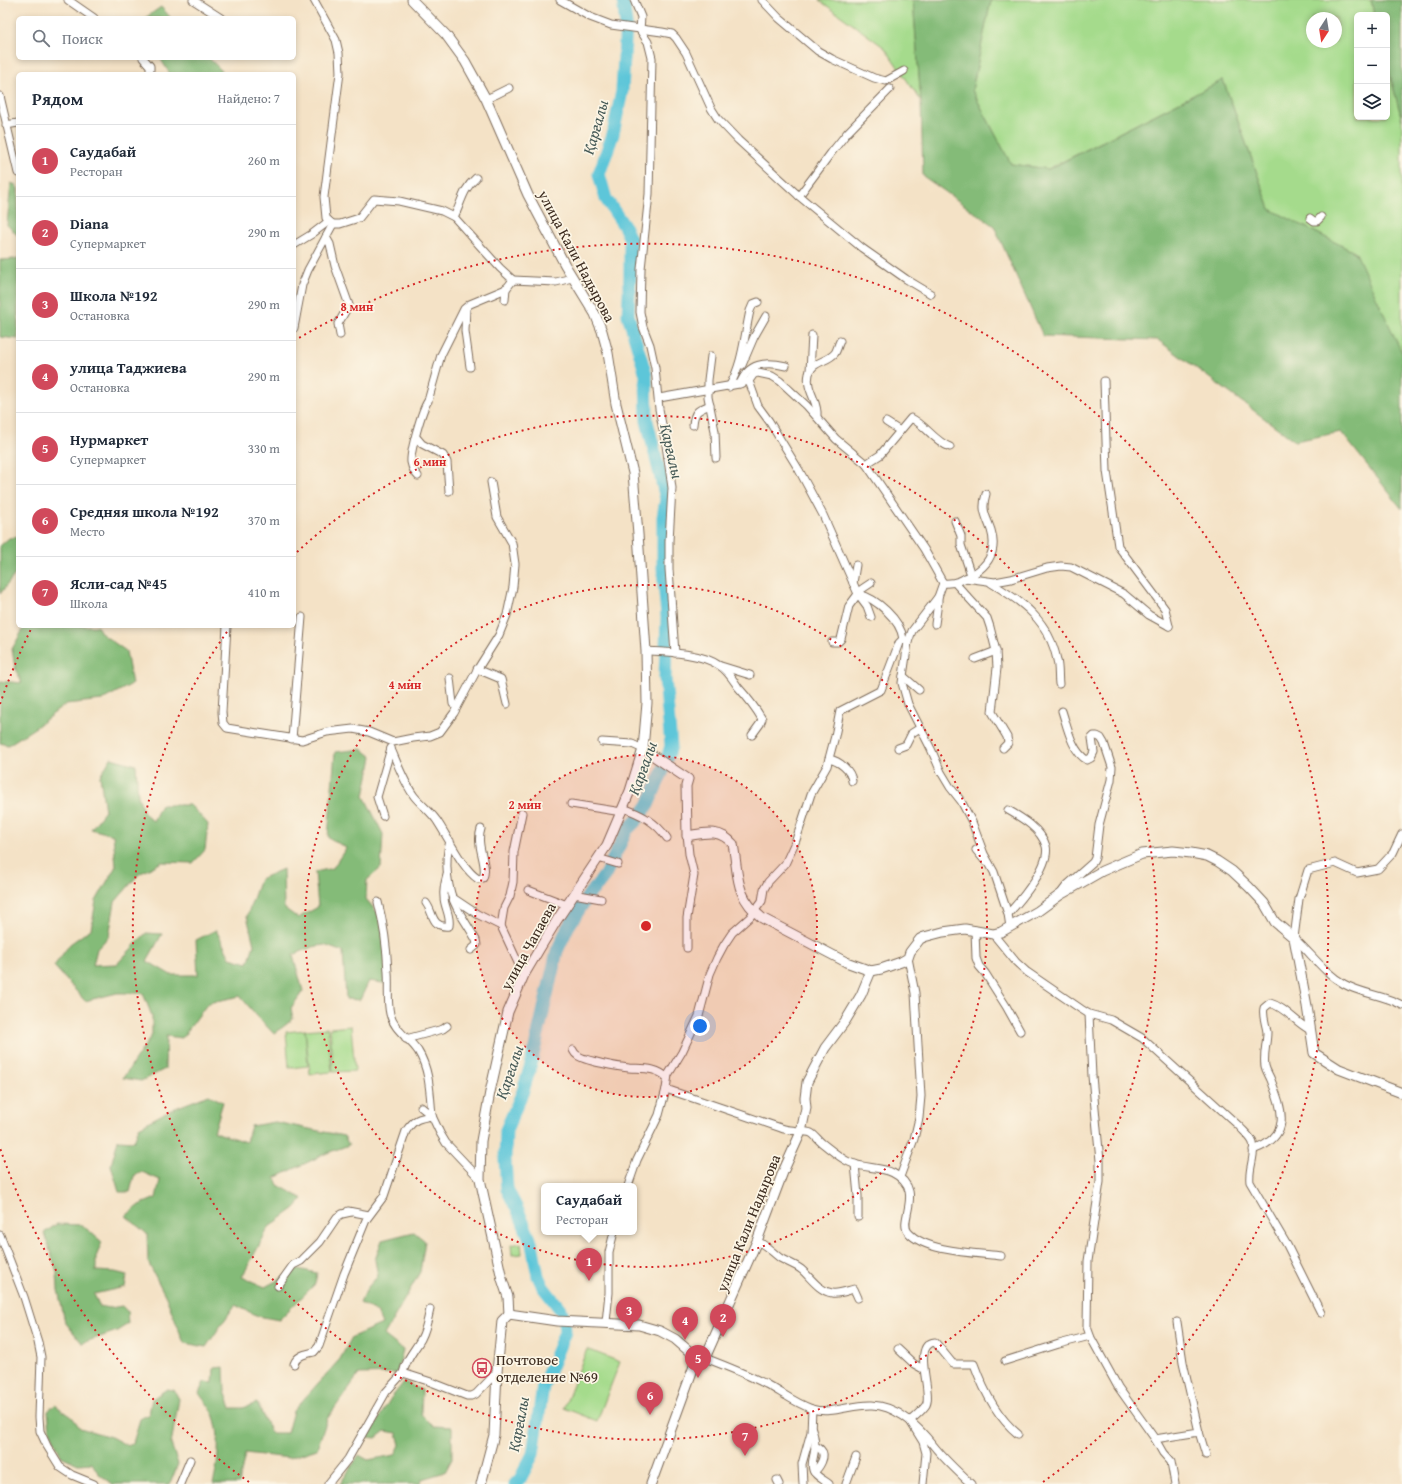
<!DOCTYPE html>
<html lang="ru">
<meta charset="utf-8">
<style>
body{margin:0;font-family:"Gentium Book Plus",serif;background:#f2f2f3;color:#1f2937}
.controls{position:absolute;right:12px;top:12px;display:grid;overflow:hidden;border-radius:6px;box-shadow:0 2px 6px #0003}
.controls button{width:36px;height:36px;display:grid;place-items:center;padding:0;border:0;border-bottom:1px solid #e0e1e3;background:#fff;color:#1f2937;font:20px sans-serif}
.compass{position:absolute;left:1306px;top:12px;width:36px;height:36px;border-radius:50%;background:#fff;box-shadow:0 2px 6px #0003;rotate:192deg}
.you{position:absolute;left:700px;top:1026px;width:14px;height:14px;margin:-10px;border:3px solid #fff;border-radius:50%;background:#1a73e8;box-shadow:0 0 0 6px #1a73e833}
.badge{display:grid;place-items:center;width:26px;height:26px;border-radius:50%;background:#d1495b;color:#fff;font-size:13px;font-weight:700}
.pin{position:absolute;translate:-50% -33px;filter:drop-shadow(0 1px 2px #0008)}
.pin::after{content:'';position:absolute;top:21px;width:14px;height:12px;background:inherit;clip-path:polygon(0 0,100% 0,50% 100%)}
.popup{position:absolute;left:541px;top:1183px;width:96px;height:52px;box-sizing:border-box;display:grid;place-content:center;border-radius:6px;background:#fff;filter:drop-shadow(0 1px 3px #0005);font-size:13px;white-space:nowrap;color:#747a83}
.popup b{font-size:15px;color:#1f2937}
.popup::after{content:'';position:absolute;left:50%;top:100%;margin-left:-8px;border:8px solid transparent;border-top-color:#fff}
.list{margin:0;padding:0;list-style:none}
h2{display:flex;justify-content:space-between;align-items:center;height:52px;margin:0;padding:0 16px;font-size:17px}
h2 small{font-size:13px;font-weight:400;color:#747a83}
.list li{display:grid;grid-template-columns:26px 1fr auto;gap:12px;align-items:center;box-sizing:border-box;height:72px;padding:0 16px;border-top:1px solid #e0e1e3}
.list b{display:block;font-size:15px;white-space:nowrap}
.list p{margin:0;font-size:13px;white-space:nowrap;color:#747a83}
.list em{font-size:13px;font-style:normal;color:#747a83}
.icon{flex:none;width:22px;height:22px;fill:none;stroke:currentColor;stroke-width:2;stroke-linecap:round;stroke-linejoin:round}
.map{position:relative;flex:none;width:1402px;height:1484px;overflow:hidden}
.search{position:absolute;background:#fff;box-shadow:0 2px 6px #0003;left:16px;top:16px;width:280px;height:44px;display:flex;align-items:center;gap:10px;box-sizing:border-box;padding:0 14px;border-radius:6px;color:#747a83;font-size:15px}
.panel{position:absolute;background:#fff;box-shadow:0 2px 6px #0003;left:16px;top:72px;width:280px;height:556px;border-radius:6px}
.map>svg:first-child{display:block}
</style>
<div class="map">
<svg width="1402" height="1484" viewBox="0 0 1402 1484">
<rect width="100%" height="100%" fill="#fcf5e5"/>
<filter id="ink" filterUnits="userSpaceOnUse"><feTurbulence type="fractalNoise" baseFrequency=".025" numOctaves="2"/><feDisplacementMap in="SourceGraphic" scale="8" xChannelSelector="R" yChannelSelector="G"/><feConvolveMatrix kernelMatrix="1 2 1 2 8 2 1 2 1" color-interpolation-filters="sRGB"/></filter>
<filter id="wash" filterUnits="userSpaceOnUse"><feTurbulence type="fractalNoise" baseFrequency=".012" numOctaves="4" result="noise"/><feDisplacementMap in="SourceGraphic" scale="16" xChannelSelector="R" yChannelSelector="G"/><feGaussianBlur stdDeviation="0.9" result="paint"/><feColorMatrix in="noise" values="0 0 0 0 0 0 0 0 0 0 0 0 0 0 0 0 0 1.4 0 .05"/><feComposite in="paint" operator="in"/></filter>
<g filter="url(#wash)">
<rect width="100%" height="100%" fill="#f4e2c6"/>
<g fill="#a5db8c" stroke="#708255" fill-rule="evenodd">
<path d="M819,0H913L921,101L885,48Z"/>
<path d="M991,0H1371L1374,15H1357V117H1387V63L1402,120V361L1356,253L1270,209L1223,80L1048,169L1011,164L972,90ZM1312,18H1336V42H1312Z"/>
<path d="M351,1026L355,1071L333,1072L330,1028Z"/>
<path d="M328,1028L332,1072L310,1074L305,1030Z"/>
<path d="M305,1030L308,1066L289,1068L286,1032Z"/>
<path d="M521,1243L522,1254L512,1255L511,1245Z"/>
<path d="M587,1349L620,1362L597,1421L564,1408Z"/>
</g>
<g fill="#84bb78" stroke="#60724b">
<path d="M913,0H991L972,90L1011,164L1049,169L1223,80L1270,209L1356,253L1402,353V509L1341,432L1295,441L1158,340L1043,336L994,226L923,176L921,101Z"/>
<path d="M1371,0H1402V120L1387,63V15H1374Z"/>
<path d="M161,7L171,18H145Z"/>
<path d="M160,58H209L225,74H170Z"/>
<path d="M11,183L16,185L18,189V236L7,225Z"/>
<path d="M18,257V339L0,337V260L16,259Z"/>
<path d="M18,537V571L13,577L0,594V546L9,538Z"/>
<path d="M25,626H97L102,634L126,651L132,684L102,700L66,704L36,727L8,745L0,743V681L22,683L15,668L12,649Z"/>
<path d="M362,749L372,757L364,796L383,834L381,868L367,880L366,899L382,918L389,984L369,981L360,1000L346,999L343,952L324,945L312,947L293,955L303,991L291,1008L293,1019L274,1034L257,1016L240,996L208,1003L182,1038L166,1036L165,1069L141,1081L123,1078L152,1035V1016L143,993H117L85,1001L54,966L70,944L91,929L96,901L116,866L113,835L91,829L105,811L100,776L111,758L136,765L138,796L144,813L153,821L161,805H190L208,824L205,850L193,863L162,862L139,874L115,902L109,936L97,949L93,965L117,964L146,933L162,934L147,961L171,975H198L196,940L216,930L230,958L248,963L254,945L247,916L260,879L283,869L284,908L298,918L318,907L315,872L333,868L346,848L328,837L335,752Z"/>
<path d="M209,1095L223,1102L214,1132L246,1142L251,1126L275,1122L344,1136L349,1145L327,1153L275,1178L278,1185L303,1199L295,1208L269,1227L242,1277L265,1287L298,1269L317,1273L315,1284L279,1320L258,1316L235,1305L206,1347L184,1343L166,1297L148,1262L147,1234L126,1216L139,1205L156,1198L160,1180L142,1172L134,1176L130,1192H119L111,1165L118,1140L134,1141L139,1127L170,1110Z"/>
<path d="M57,1224L82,1225L102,1242L96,1257V1271L115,1272L127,1275L125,1287L94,1294L99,1306L110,1308L122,1306L127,1311L128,1324L117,1331L82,1343L65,1322L58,1290L57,1272L44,1233Z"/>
<path d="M414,1232L425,1241L420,1272L384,1335L403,1350L397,1373L359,1374L327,1419L317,1449L289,1458L245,1453L239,1484H213C219,1462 222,1428 210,1408C207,1403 202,1398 199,1393L204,1382L213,1383L214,1368L224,1367L225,1391L231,1408H243L257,1403L271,1433H287L293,1411L340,1359L352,1337L382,1324L377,1312L360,1303L368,1287L378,1276L375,1260L382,1240Z"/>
<path d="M404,1382L422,1390L421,1414L433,1426L452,1427V1459L445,1472L422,1479L421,1484H340L359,1455L368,1460L395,1455L400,1445L397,1433L385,1431L376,1438L368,1437L391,1398Z"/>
<path d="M167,1389L174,1390L179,1399L171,1444L178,1464L170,1484H112L98,1473L92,1463L78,1464L61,1456L50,1430L48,1411L55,1405L72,1417L80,1428L111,1437L128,1446L133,1443L140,1419L149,1414L152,1399Z"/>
</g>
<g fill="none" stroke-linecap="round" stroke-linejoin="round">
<path stroke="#5dc6d9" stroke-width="13" d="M515,1484L520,1479L533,1454L543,1386L565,1332L564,1318L561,1310L543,1287L538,1276L532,1244L520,1215L507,1189L505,1160L506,1130L523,1091L532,1061L557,951L568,927L590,893L596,887L605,875L627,830L638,819L648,805L663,771L671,746L665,678L667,617L663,568V517L666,499L647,421L646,375L628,315L630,277V239L624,226L606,199L599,174L613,134L622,91L626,24L623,0"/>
</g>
</g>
<g filter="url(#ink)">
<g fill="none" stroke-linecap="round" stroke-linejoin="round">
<g stroke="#7c6a59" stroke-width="9">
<g id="minor">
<path d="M68,0L94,18"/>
<path d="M193,0L221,18"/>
<path d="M314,0L336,40L339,53L340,73L338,88L324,197L326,218L329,221L333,224H340L359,218L374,199L399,201L442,211L454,217L500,268L513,280"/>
<path d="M560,0L590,17L611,25L662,32L672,34L676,38L686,53L711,108L718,119L738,140L799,196L862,248L906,279L931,294"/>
<path d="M634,0L641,17L640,30L648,42L652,58L649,194L641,269L640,312L643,327L650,345L655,368L659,409L666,445L672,488L669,541V569L675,653"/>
<path d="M762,0L779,18L818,51L832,59L874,78L886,81L904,71"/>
<path d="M143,58L150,66V70"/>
<path d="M0,96L18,173"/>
<path d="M486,99L495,95L509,88"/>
<path d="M6,125L18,123"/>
<path d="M799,196L831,153L847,133L890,89"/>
<path d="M454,217C462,202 462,190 476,178"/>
<path d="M1310,218L1314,221H1317L1321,217"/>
<path d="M326,237L330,244L335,266L349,305L338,324L340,335"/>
<path d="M294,245L312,234L329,221"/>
<path d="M505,300L506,288"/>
<path d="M466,308L465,331L470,367"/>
<path d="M294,328L302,285L308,270L333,224"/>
<path d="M711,356L708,380V397L715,431L716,458"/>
<path d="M742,365L754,337L766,316"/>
<path d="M810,371L812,335"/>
<path d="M749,381L758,406L769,421L799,470L823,515L858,594L867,606L871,617"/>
<path d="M1104,381L1107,471L1118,546L1165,609L1169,626"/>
<path d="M740,384C748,363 765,361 786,366"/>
<path d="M729,387C743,363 744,337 750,311L753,304L758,302"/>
<path d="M659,398L739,384L749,381L754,374L758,373L772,376L780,381L807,406L836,439L866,464L924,549L943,583L938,597L912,631L908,642L902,683L908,704L931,749L941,772L950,787L961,801L972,822L984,854L994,872L1008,914L1010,927"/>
<path d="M817,416C819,402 805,389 809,374C812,361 828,362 835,353C837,350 838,345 840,341"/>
<path d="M886,422L900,431"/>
<path d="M693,425C694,411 698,410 710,405"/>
<path d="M416,437L422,444L443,455L447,462L449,491"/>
<path d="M866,464L880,455L911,418C926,425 934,441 950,447"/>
<path d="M418,476C415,473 412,467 411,462C410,452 422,409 428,401L441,355L464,309L470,304L506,289L513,280L556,282L572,278"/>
<path d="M955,521L961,536V545L971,575"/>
<path d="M965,578L995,582L1011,579L1047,568L1061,566L1071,567L1124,594L1149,615L1169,626"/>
<path d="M853,583L856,565"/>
<path d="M943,583C956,584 963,580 975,573C990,563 997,549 991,530C986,515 981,511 986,494"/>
<path d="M955,583L987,618L990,627L996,651L997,668L992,712L1007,737L1008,743L1003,748"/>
<path d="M991,583C1023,602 1049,621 1057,660C1059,668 1058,676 1059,684"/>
<path d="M858,594L862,589L871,583"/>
<path d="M935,624L938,602V597"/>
<path d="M227,626L222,712L223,723L227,728L302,740L327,732L353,729L369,732L393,742L413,738L430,736L440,732L454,713L477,670L499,635L507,615L513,587L515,564L512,543L497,517L491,482"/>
<path d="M832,642H838L841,639L849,606L858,594C876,598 901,620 903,639"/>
<path d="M646,651C668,652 702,653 720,666C728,671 733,680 738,687C747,697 755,707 762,719L760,724L752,735"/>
<path d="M975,659L996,651"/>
<path d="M721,666L750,675"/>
<path d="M477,669L501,679L507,704"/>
<path d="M903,676L919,690"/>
<path d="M450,678L453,704L457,707"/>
<path d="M292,739L302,617"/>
<path d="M602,742L632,744L643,749"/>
<path d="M898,748L906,745L912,733L920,728"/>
<path d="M391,749C398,765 404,782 414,796C422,806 433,813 439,824C450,841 462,868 478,879L483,878C489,865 475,847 481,829"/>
<path d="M829,759C839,761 851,770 852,781"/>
<path d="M571,804L622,812"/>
<path d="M623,808C641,814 656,822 667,838"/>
<path d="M522,813L514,852L513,882L510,896L504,908L501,926L520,967L523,978"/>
<path d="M383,816L377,797L391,748"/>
<path d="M687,834L689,854L694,875L687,918V948"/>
<path d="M1402,834L1393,853L1378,869L1357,873L1335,863L1308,870L1299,899L1294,938C1311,953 1324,973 1344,984C1362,994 1384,995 1402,1005"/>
<path d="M450,841C444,861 447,890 457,908C463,919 470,929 476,940L477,945L471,950"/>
<path d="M976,850L985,861"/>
<path d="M598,858L618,864"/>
<path d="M528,890L567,905"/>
<path d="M1061,893L1067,885L1093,862L1095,858L1099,825L1111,780L1112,767L1104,743L1101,738L1097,736H1094L1092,738L1094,752L1091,758L1087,760C1072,752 1067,726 1062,711"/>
<path d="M574,894L601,899"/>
<path d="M453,898L477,914L501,926"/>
<path d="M378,902C384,925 387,948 388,972C389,986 387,1001 390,1014C394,1030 409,1038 418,1051C430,1070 430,1094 432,1116"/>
<path d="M426,903C434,913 431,928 449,926C451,915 444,907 444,897C443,890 445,882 447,875"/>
<path d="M1008,914C1020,901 1051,865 1046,846C1041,829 1022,818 1008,810"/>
<path d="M975,930L976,958L979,966L985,973L1006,1006L1020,1031"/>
<path d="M993,934L1016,962L1027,972L1081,1009L1089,1014L1111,1020L1142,1038L1239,1126C1243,1131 1251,1137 1253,1143C1256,1155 1248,1169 1250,1182L1287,1245L1321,1313"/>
<path d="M1089,1014L1092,1076L1100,1161V1182L1088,1261L1087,1327L1091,1338L1118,1387L1155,1439L1163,1453L1171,1462L1175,1484"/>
<path d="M406,1039L443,1029L447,1026"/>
<path d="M573,1050C574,1052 575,1054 577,1055C584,1061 619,1067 629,1068C642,1069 657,1067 667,1078"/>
<path d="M666,1089C704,1102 743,1115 781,1128C788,1131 806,1131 811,1133C815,1135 818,1140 822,1143C830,1149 840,1158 849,1162C863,1169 880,1166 893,1173C926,1190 898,1219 908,1232C925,1252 976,1253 1001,1256"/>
<path d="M421,1107L432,1116"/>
<path d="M1253,1150C1292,1136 1283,1111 1271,1080C1269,1075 1266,1071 1265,1066C1263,1055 1267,1043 1267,1032C1266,1024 1262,1016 1264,1008L1270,1003C1285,1007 1296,1023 1310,1030"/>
<path d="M855,1164L858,1196V1217"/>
<path d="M900,1177L914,1139L919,1118L921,1096L915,993L908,958"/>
<path d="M628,1186L637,1160L659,1115L666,1089L668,1075L682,1052L699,1016L710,974L717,958L724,945L732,933L750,917L762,901L764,889L768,882L785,864L796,840L811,794L827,766L835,736L840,711L881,690L899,643L903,639L908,642"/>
<path d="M348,1211L369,1215"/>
<path d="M0,1235L24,1297L38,1342L41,1357L39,1417L40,1431L47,1446L60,1467L72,1475L94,1484"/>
<path d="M757,1241C766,1245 772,1252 780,1258C787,1262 796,1265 802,1270C811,1278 819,1291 832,1293C839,1294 846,1291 854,1289L858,1298"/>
<path d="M278,1286L293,1265L301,1261L320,1242L337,1217L342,1214L351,1212"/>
<path d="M606,1322L609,1293V1252L614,1232"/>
<path d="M898,1349L914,1364L923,1369"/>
<path d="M705,1358C726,1366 746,1374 766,1384C781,1392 795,1403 812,1409C831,1415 852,1404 872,1405C898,1406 918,1426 933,1445C944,1459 958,1472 971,1484"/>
<path d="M1005,1361L1059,1344L1090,1336"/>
<path d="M294,1364C297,1355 306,1354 314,1352L319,1346L344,1274L366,1220L384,1196L406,1131C414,1119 419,1118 432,1116L440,1133L446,1143L480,1179"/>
<path d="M403,1373C407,1357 413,1353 421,1339C426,1330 428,1319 430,1309"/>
<path d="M812,1429C815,1438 816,1445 814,1454C813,1459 811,1465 813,1470C815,1476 824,1480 829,1484"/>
<path d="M1199,1432L1206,1455"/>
<path d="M1155,1439L1199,1432L1183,1362L1177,1322"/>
<path d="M814,1472C819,1468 827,1456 821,1450C820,1448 817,1447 815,1446"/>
<path d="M777,1480L779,1484"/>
<path d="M180,1484L190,1460"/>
<path d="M328,1484L348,1459L386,1392L403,1373L431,1382L467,1396H472L476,1394L497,1372"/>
<path d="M803,1484L802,1464L811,1432L812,1409"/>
<path d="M846,1484L856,1457"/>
<path d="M923,1484L926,1453L923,1442L910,1421C915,1416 922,1411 926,1405C933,1392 911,1344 935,1342L953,1364H974C983,1389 997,1417 1018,1434"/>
</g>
</g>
<g stroke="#7c6a59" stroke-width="11">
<g id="tertiary">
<path d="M412,0L446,35L465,61L486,99L528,195L565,265L595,314L602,331L608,353L616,404L633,473L638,534L646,651L647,703L643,749L630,791L607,845L557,920L540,948L524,975L508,1012L490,1092L481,1141L480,1179L502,1279L508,1297L509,1314"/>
<path d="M643,749L688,779L686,786L687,834"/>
<path d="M687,836C705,833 719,828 733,844C739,876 734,895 762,918L846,962L871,971L881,969L901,962L908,958L910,952L920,939L924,937L943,932L965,929L993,934L1001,932L1038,911L1060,895L1102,871L1142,854L1173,851L1191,853L1207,856L1217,861L1232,871L1249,887L1264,903L1275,922L1294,938L1307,1006L1314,1053L1339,1069L1402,1093"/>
<path d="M509,1314L557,1321L639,1325L660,1331L675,1339L697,1358"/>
<path d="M697,1358H705L757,1241L783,1172L801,1132L806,1108L805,1098L807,1082L825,1048L846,1020L861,995L871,971"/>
<path d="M481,1484L494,1435L497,1372L502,1321L509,1314"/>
<path d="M651,1484L697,1358"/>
</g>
</g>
<use href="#minor" stroke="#fff" stroke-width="7"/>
<use href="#tertiary" stroke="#fff" stroke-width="9"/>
</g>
</g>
<circle cx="646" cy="926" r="171" fill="#d62828" fill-opacity=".12"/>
<g fill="none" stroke="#d62828" stroke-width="2" stroke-dasharray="2 4">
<circle cx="646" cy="926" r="171"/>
<circle cx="646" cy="926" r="341"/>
<path d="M297 552A512 512 0 1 1 229 629"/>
<path d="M249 1482A683 683 0 0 1 0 1148M0 704A683 683 0 0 1 32 627M294 341A683 683 0 0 1 1043 1482"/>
</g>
<defs>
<g id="bus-ring" transform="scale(1)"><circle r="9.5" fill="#fcf5e5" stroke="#d1495b" stroke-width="1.5"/><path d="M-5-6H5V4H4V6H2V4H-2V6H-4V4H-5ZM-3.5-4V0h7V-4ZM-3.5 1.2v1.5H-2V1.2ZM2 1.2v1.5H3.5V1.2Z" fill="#d1495b"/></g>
</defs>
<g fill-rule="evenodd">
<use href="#bus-ring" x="482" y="1368"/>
</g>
<g text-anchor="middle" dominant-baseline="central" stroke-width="3.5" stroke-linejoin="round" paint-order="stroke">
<g font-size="15" fill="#3b2a1e" stroke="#fcf5e5">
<text transform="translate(577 256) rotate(62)">улица Кали Надырова</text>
<text transform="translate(528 946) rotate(-61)">улица Чапаева</text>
<text transform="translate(748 1223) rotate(-68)">улица Кали Надырова</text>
</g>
<g font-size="15" fill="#3b2a1e" stroke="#fcf5e5" text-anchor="start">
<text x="496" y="1359">Почтовое<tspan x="496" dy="17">отделение №69</tspan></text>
</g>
<g font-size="16" font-style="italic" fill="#455956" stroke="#fcf5e5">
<text transform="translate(595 127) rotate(-74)">Қарғалы</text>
<text transform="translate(672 451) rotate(77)">Қарғалы</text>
<text transform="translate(642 768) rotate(-70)">Қарғалы</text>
<text transform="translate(509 1072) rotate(-71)">Қарғалы</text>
<text transform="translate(518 1424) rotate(-79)">Қарғалы</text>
</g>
</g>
<circle cx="646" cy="926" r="6" fill="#d62828" stroke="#fcf5e5" stroke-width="2"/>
<g font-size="12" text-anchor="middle" font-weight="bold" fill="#d62828" stroke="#fcf5e5" stroke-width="3.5" stroke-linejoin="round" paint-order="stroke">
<text x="357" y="311">8 мин</text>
<text x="430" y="466">6 мин</text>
<text x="405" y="689">4 мин</text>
<text x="525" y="809">2 мин</text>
</g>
</svg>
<div class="controls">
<button>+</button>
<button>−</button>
<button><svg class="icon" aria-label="layers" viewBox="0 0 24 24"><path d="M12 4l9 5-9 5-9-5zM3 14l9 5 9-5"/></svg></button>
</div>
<svg class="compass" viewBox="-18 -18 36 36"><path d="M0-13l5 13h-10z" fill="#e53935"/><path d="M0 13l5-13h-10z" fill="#747a83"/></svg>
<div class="you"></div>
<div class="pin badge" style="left:589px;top:1281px">1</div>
<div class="popup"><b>Саудабай</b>Ресторан</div>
<div class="pin badge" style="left:723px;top:1337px">2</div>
<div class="pin badge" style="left:629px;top:1330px">3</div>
<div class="pin badge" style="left:685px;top:1340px">4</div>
<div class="pin badge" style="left:698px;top:1378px">5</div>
<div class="pin badge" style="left:650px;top:1415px">6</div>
<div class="pin badge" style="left:745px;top:1456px">7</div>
<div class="search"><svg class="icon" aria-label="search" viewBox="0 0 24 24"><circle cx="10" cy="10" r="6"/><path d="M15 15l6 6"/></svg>Поиск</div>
<section class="panel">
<h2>Рядом<small>Найдено: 7</small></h2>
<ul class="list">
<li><span class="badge">1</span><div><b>Саудабай</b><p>Ресторан</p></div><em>260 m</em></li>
<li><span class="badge">2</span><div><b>Diana</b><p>Супермаркет</p></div><em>290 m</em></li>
<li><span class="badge">3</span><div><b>Школа №192</b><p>Остановка</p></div><em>290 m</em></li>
<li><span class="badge">4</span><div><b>улица Таджиева</b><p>Остановка</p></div><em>290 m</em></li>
<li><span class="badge">5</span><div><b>Нурмаркет</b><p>Супермаркет</p></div><em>330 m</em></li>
<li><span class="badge">6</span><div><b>Средняя школа №192</b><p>Место</p></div><em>370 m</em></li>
<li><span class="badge">7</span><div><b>Ясли-сад №45</b><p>Школа</p></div><em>410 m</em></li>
</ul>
</section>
</div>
